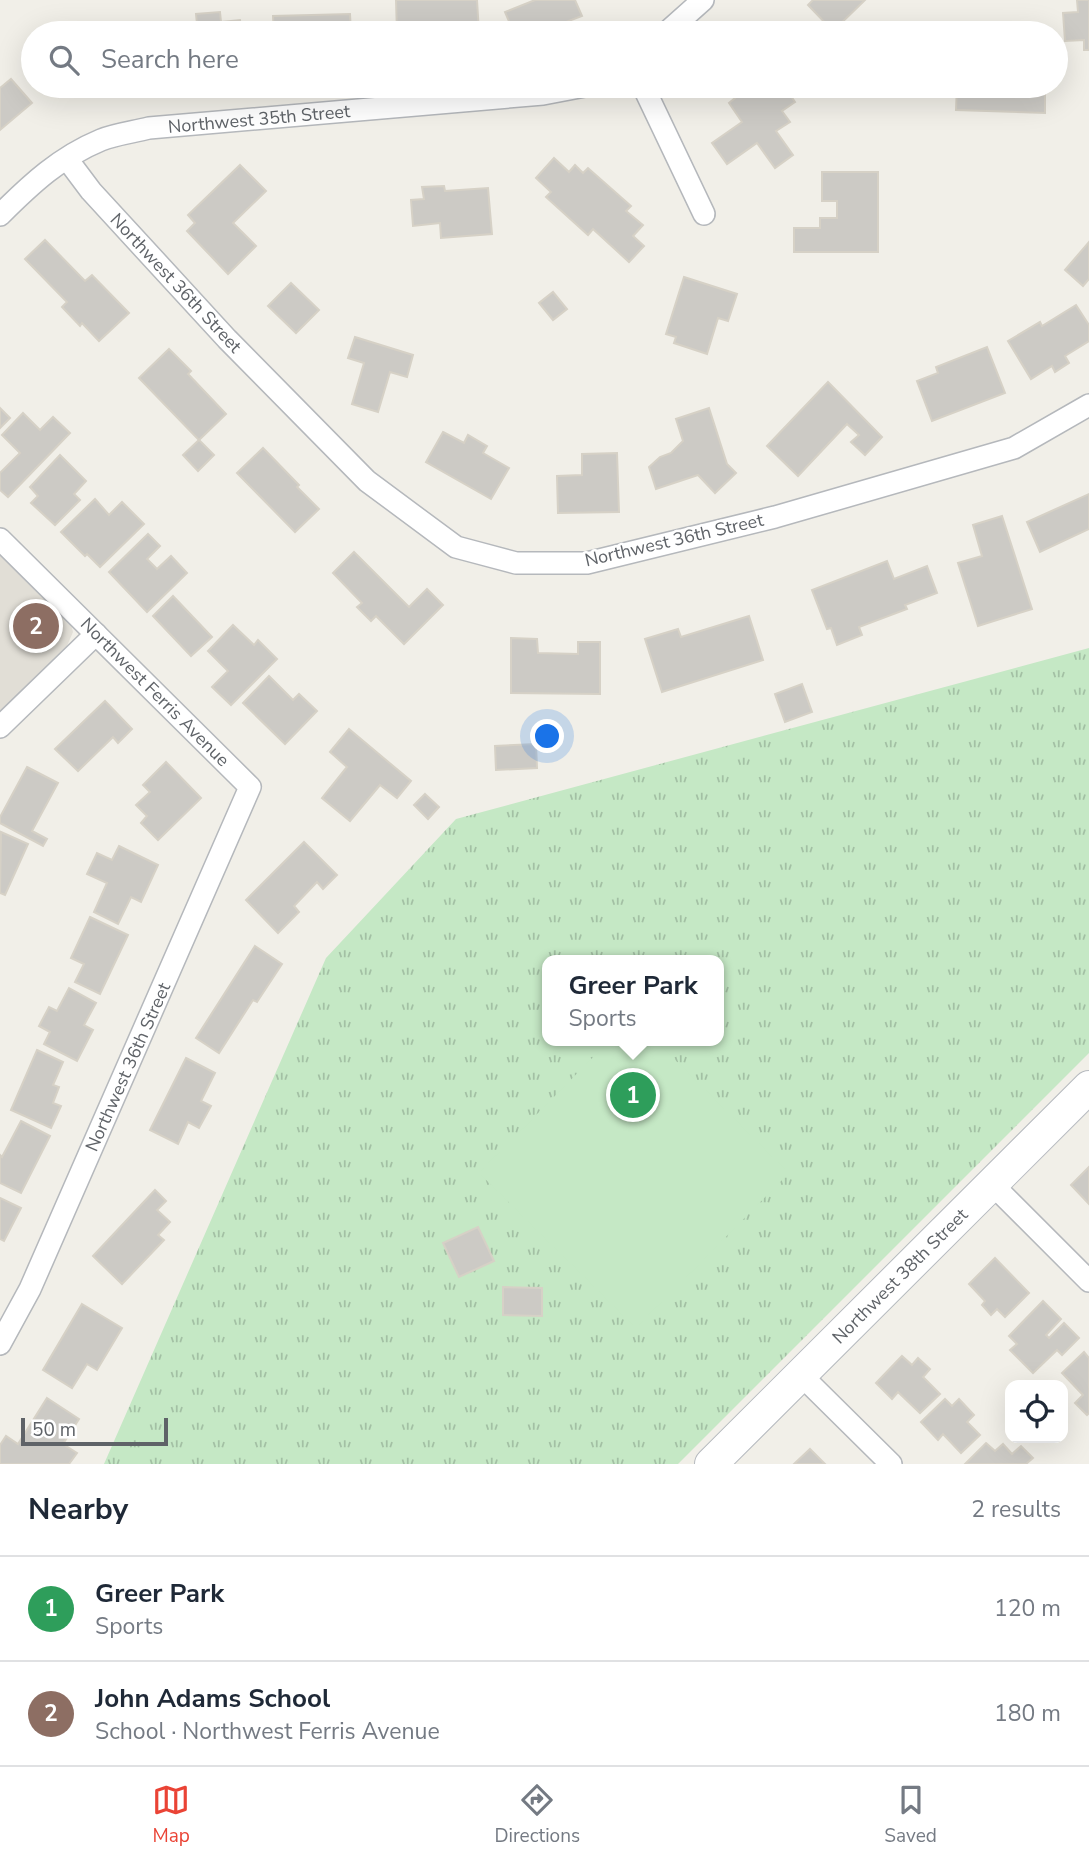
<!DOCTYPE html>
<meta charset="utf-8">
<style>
body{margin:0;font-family:"Nunito Sans",sans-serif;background:#f6f6f7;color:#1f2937}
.controls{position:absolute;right:21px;bottom:21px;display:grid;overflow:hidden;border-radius:14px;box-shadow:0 7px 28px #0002}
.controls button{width:63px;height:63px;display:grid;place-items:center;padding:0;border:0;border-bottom:2px solid #e0e1e3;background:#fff;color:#1f2937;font:35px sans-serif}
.scale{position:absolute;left:21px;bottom:18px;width:147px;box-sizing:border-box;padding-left:7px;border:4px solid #5f6368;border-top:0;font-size:19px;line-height:24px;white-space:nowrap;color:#5f6368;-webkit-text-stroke:5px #fff;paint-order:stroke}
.you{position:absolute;left:548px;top:737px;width:24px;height:24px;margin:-18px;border:5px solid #fff;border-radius:50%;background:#1a73e8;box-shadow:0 0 0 10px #1a73e833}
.badge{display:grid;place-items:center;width:46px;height:46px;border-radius:50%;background:#ea4335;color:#fff;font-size:23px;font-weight:700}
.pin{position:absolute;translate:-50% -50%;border:4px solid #fff;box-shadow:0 2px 7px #0006}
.popup{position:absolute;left:542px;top:955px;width:182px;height:91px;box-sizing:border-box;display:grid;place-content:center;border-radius:14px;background:#fff;filter:drop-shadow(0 2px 5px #0005);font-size:23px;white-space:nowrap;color:#747a83}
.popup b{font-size:26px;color:#1f2937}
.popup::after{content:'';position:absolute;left:50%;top:100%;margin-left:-14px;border:14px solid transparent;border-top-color:#fff}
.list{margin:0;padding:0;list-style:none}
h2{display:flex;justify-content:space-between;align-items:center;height:91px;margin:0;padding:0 28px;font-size:30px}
h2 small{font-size:23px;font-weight:400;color:#747a83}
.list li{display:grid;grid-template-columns:46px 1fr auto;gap:21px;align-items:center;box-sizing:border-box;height:105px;padding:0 28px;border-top:2px solid #e0e1e3}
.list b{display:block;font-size:26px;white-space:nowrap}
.list p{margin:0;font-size:23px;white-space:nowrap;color:#747a83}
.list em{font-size:23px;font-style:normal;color:#747a83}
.icon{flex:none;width:38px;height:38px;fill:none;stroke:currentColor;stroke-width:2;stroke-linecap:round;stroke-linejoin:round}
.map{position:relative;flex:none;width:1089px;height:1464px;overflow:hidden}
.search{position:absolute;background:#fff;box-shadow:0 7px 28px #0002;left:21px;right:21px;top:21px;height:77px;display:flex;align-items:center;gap:18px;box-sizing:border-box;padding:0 24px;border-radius:38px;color:#747a83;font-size:26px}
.sheet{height:301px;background:#fff}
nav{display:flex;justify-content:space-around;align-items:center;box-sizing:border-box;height:98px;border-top:2px solid #e0e1e3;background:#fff;font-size:19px;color:#747a83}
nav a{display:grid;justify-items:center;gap:4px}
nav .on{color:#ea4335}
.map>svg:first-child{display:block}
</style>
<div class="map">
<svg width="1089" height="1464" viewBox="0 0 1089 1464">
<defs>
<pattern id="grass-tufts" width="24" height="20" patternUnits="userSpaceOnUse" patternTransform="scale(1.75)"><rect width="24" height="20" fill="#c5e8c5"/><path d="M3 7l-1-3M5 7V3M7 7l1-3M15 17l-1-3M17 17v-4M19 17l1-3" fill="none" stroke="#a3c0a4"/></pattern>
</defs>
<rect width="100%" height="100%" fill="#f1efe8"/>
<path fill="#e1ded6" d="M0,550L70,620L73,632L67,646L0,711Z"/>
<path fill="url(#grass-tufts)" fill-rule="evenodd" d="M1089,648V1053L678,1464H104L326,958L456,819ZM547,960H719V1041H547Z"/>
<path fill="#c5e8c5" d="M609,1041H656L789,1173L636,1328L479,1173Z"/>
<g fill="#cccac5" stroke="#d6d1c6" stroke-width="2">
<path d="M396,0H477L479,33H397Z"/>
<path d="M535,0H575L582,16L537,33H514L505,12Z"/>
<path d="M813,0H865L833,31L808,5Z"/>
<path d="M1077,0H1089V50H1084V40L1065,41L1063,13L1078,12Z"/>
<path d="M220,12L221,22L240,20L242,33H154L176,31L175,26L197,24L196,14Z"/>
<path d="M350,14L351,33H274L273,16Z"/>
<path d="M11,79L32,103L0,130V88Z"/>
<path d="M54,86H81V88L59,97Z"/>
<path d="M726,86H760L763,91L770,86H784L795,102L782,111L790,122L776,131L793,155L775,168L757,143L727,164L712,143L742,122L729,103L735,98Z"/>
<path d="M957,86H1045V113L956,110Z"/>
<path d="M554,158L569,172L575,165L583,173L588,168L631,206L626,211L643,225L633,236L644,246L629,262L593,229L588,235L546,197L551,192L536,178Z"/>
<path d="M240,165L266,191L233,223L256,246L228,274L187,231L195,223L188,215Z"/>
<path d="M822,172H878V252H794V228H820V218H837V201H822Z"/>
<path d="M444,186L445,191L488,188L492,234L441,238L440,223L413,226L411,200L424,199L422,187Z"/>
<path d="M45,240L85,281L92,275L129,313L99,341L82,323L80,326L62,307L67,302L25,259Z"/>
<path d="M1089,242V279L1083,286L1065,270Z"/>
<path d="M684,277L737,294L728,321L718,318L707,354L674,343L676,337L666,334Z"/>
<path d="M291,283L319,310L296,333L268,306Z"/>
<path d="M553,292L567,309L553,320L539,303Z"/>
<path d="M1076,305L1089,325V341L1065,356L1069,363L1055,372L1052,366L1031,379L1008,341L1040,322L1042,326Z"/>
<path d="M355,337L413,355L407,377L390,372L378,412L352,404L364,363L348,358Z"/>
<path d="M987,347L1005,393L932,421L917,381L938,373L936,367Z"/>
<path d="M169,349L191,371L188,374L226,414L199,440L139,378Z"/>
<path d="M828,382L882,437L865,455L851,442L859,435L847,424L798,476L767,446Z"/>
<path d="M0,408L10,418L0,428Z"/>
<path d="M709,408L727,464L736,473L715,493L698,475L656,489L649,467L660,457L671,453L683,441L676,419Z"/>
<path d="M23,413L40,430L53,417L70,433L8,497L0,490V473L20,453L2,435Z"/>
<path d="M443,432L464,443L468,435L487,446L483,453L509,468L491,499L426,462Z"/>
<path d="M199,440L214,455L198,471L183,455Z"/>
<path d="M263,448L299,485L297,487L319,509L295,532L237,473Z"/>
<path d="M617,453L619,512L558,513L557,476L582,475V454Z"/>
<path d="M60,455L86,481L74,494L80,500L55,525L31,503L38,496L30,487Z"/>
<path d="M1089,494V529L1040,552L1027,522Z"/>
<path d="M95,499L109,515L122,502L144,524L100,567L87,554L85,556L61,532Z"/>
<path d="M1002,516L1032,609L978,626L958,563L982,556L973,525Z"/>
<path d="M148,534L160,546L147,559L157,569L171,556L187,573L147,612L109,572Z"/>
<path d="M354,552L409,607L427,589L443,605L404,644L376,616L371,621L357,607L362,603L333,573Z"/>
<path d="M887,561L894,579L927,566L937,593L905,605L907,609L859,627L862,635L837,645L831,628L827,629L812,590Z"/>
<path d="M173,596L212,637L191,656L153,616Z"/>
<path d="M749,616L763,660L662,692L645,639L678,629L681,637Z"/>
<path d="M233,625L254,645L258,640L277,659L231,705L212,687L228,671L208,651Z"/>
<path d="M511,638L537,639L538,653L578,654V642H600V694L511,693Z"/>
<path d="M269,676L293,700L299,694L317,711L285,744L243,703Z"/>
<path d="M802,684L812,712L785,722L775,694Z"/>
<path d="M105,701L132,729L118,743L113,737L78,771L55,749Z"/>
<path d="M349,729L411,781L397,798L380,785L350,821L322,798L347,767L330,752Z"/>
<path d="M536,744L537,768L496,770L495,746Z"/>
<path d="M166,762L201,798L158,840L141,823L147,816L136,805L150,792L143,785Z"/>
<path d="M27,767L58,783L32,831L47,839L43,846L0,823V817Z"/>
<path d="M425,794L439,807L428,819L414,805Z"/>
<path d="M1,832L28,844L5,895L0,893Z"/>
<path d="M304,842L337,875L323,889L317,882L294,906L299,912L278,933L246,900Z"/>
<path d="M119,846L158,865L141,902L131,897L118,924L94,912L107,883L87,874L97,853L112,860Z"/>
<path d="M90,917L128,935L100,994L75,982L84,964L71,958Z"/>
<path d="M255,946L282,964L257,1002L253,1000L219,1053L196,1038Z"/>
<path d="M69,988L96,1003L84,1025L93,1030L77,1061L44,1044L50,1032L39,1026L49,1007L57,1011Z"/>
<path d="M37,1050L63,1062L53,1085L59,1087L53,1103L61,1106L51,1128L11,1110Z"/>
<path d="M186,1058L215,1073L201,1101L211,1106L199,1128L188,1122L178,1144L150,1130Z"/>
<path d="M21,1121L50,1136L21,1193L0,1183V1155L2,1157Z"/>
<path d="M1089,1167V1204L1071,1185Z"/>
<path d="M155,1190L166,1201L157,1210L170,1222L158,1235L164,1240L122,1284L93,1256Z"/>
<path d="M0,1198L21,1208L4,1241L0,1239Z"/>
<path d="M478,1227L494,1261L459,1277L443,1243Z"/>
<path d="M995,1258L1029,1293L1005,1317L997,1309L991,1315L982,1305L985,1301L969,1284Z"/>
<path d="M503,1287L542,1288V1316L503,1315Z"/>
<path d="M1043,1301L1061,1319L1046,1335L1049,1338L1064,1323L1079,1338L1062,1355L1057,1350L1033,1373L1010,1350L1017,1344L1009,1336Z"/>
<path d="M82,1304L122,1328L97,1370L87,1364L72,1388L43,1370Z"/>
<path d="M1084,1352L1089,1358V1413L1087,1415L1075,1403L1083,1395L1062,1373Z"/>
<path d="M902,1356L912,1365L918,1358L930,1369L923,1377L940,1394L920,1413L898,1392L892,1399L876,1383Z"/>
<path d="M47,1398L79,1419L63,1444L77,1453L69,1464H0V1445L6,1436L18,1444Z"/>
<path d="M945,1399L952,1406L959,1399L974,1415L967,1422L980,1435L961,1453L943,1434L938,1440L921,1422Z"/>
<path d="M986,1443L995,1451L1003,1444L1012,1454L1021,1446L1033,1458L1026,1464H965Z"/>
<path d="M810,1449L825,1464H794Z"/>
</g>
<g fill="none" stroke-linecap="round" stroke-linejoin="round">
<g stroke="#b5b8bc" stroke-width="24">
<g id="minor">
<path d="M666,33L703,0"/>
<path d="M643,86L704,214"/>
<path d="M67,159L91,191L227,339L367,481L456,547L516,563H587L775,517L1014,448L1089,405"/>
<path d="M0,215C31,184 60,157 101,140C116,134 134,132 149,128L543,94L585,86"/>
<path d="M0,539L250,787L30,1289L0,1344"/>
<path d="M0,727L96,634"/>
<path d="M992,1184L1089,1281"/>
<path d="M801,1375L891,1464"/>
</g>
</g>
<g stroke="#b6babf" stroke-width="34">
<path id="secondary" d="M711,1464L1089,1087"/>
</g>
<use href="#minor" stroke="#fff" stroke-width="21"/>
<use href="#secondary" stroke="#fff" stroke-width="32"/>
</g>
<g text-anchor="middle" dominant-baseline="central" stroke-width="5" stroke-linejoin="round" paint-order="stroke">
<g font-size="18" fill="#5f6368" stroke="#fff">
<text transform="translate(259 119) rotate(-5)">Northwest 35th Street</text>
<text transform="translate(176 283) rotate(47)">Northwest 36th Street</text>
<text transform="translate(674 540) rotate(-13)">Northwest 36th Street</text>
<text transform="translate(155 692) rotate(45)">Northwest Ferris Avenue</text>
<text transform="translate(128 1067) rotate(-66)">Northwest 36th Street</text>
<text transform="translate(900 1276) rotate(-45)">Northwest 38th Street</text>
</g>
</g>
</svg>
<div class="controls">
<button><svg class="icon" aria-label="locate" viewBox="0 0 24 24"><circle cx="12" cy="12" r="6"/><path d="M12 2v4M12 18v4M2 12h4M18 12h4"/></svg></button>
</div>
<div class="scale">50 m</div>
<div class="you"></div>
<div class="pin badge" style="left:633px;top:1095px;background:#2e9e5b">1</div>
<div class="popup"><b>Greer Park</b>Sports</div>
<div class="pin badge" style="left:36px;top:626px;background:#8d6e63">2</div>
<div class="search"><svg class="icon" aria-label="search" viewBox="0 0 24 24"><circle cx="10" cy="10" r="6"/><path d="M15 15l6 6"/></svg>Search here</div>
</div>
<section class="sheet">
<h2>Nearby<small>2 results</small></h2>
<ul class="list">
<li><span class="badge" style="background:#2e9e5b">1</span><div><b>Greer Park</b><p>Sports</p></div><em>120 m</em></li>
<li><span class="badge" style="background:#8d6e63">2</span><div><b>John Adams School</b><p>School · Northwest Ferris Avenue</p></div><em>180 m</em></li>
</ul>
</section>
<nav>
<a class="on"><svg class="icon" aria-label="map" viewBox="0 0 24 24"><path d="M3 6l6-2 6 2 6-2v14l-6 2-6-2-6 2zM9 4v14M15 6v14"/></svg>Map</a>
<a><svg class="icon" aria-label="directions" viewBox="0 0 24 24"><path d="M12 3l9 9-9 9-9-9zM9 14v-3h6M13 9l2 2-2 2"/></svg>Directions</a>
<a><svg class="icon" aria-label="saved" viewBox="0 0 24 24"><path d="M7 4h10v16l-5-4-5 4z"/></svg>Saved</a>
</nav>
